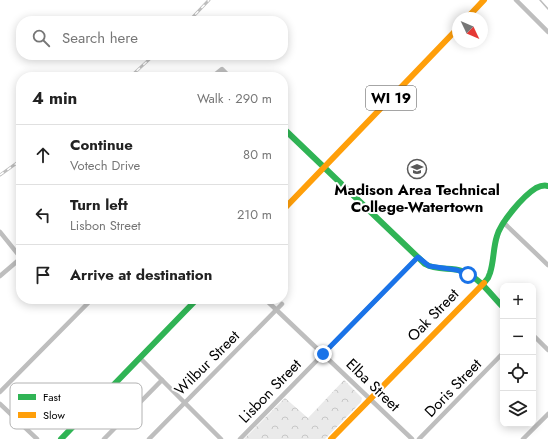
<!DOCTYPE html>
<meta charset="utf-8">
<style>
body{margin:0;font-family:Jost,sans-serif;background:#f6f6f6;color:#222}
.controls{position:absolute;right:12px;bottom:12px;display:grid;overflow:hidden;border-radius:8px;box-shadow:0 2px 10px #0003}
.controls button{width:36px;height:36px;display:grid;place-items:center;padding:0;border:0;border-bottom:1px solid #e0e0e0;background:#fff;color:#222;font:20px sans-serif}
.compass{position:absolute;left:452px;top:12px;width:36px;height:36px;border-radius:50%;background:#fff;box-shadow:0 2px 10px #0003;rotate:134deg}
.stop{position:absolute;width:12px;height:12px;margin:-9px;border:3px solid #1a73e8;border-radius:50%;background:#fff}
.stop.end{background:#1a73e8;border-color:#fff;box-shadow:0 1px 4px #0008}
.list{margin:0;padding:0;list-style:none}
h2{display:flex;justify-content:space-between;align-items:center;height:52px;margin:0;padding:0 16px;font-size:17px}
h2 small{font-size:13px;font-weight:400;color:#767676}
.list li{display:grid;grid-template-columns:26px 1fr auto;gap:12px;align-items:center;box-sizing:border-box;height:60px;padding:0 16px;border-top:1px solid #e0e0e0}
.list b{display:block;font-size:15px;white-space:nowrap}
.list p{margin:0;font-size:13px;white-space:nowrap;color:#767676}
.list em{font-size:13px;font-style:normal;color:#767676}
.icon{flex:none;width:22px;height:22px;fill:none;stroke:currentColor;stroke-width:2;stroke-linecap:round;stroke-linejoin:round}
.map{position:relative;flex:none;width:548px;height:439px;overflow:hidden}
.search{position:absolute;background:#fff;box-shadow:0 2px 10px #0003;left:16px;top:16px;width:272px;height:44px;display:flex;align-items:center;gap:10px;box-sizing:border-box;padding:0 14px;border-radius:16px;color:#767676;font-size:15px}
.panel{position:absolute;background:#fff;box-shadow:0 2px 10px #0003;left:16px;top:72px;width:272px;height:232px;border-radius:16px}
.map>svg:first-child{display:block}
</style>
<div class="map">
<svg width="548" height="439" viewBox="0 0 548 439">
<defs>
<pattern id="forest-crowns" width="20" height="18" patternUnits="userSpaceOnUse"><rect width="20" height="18" fill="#eaeaea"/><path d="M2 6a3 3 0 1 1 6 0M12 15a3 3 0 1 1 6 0" fill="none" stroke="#c7c7c7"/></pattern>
</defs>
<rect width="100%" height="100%" fill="#fff"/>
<path fill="url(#forest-crowns)" d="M344,380L362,398L361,402L325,439H244L285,398L308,418Z"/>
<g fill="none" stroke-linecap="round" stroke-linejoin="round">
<path stroke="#bcbcbc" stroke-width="1.5" d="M540,0L548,9"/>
<g stroke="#bebebe" stroke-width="4.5">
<path d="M516,0L548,32"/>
<path d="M212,77L222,69L230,77"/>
<path d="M503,222L548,265"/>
<path d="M0,232L21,258"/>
<path d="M0,276L21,258"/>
<path d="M265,299L412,439"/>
<path d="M533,335L548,350"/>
<path d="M140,358L221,439"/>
<path d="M0,392L92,299"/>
<path d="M0,404L37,439"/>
<path d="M104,439L162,380"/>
<path d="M149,439L282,304"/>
<path d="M240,439L418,257"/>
<path d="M419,439L503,353"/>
<path d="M523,439L548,414"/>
</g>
<g stroke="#30b455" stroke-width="6">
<path d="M283,128L425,264C437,271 450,267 462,271C479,277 491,295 503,307"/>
<path d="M484,283L488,278L490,273C494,261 493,248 497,236C501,222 523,196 536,188C540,186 544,185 548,186"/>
<path d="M61,439L197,299"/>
</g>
<g stroke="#ff9f0a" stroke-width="6">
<path d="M467,18L484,0"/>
<path d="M283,210L458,28"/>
<path d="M331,439L484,283"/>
</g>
<g stroke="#bdbdbd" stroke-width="3">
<g id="rail">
<path d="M189,21L209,0"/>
<path d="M130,77L154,55"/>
<path d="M0,175L21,160"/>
</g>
</g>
<use href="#rail" stroke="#fff" stroke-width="1.5" stroke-dasharray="4.5" stroke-linecap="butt"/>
</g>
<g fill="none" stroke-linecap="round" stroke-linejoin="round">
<path stroke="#1a73e8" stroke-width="5" d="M323,354L418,257L429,266L457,270L468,275"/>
</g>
<defs>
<g id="university-ring" transform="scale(1)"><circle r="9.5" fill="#fff" stroke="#595959" stroke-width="1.5"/><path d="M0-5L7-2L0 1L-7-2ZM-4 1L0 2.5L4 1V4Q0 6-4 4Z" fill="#595959"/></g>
</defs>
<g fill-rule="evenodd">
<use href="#university-ring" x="417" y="169"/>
</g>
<g text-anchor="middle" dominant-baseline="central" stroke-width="4" stroke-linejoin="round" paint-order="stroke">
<rect fill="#fff" stroke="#4c4c4c" stroke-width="1" x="366" y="86" width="50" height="24" rx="3"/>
<g font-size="14" font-weight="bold" fill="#000">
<text x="391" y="98">WI 19</text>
</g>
<g font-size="15" font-weight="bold" fill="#000" stroke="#fff">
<text x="417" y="190">Madison Area Technical<tspan x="417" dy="17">College-Watertown</tspan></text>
</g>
<g font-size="15" fill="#000" stroke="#fff">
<text transform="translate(433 315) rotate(-46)">Oak Street</text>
<text transform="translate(207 363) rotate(-45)">Wilbur Street</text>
<text transform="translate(373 385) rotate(44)">Elba Street</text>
<text transform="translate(453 388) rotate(-46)">Doris Street</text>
<text transform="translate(270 391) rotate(-46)">Lisbon Street</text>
</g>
</g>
<rect x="10" y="383" width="132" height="46" rx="6" fill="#fff" stroke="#b2b2b2" stroke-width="1"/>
<rect x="18" y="394" width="18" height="6" fill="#30b455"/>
<rect x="18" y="412" width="18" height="6" fill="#ff9f0a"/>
<g font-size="11" fill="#000">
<text x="43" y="401">Fast</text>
<text x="43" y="419">Slow</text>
</g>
</svg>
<div class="controls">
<button>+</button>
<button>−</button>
<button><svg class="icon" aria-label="locate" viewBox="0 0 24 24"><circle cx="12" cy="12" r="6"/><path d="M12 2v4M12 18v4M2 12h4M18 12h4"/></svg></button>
<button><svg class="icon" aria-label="layers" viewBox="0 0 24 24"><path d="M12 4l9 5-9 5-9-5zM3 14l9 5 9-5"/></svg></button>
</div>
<svg class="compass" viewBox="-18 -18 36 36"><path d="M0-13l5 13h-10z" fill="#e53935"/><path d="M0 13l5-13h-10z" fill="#767676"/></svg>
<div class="stop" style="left:468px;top:275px"></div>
<div class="stop end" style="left:323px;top:354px"></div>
<div class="search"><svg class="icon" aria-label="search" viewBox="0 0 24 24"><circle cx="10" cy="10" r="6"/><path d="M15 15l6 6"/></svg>Search here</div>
<section class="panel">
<h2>4 min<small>Walk · 290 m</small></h2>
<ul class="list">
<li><svg class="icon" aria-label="ahead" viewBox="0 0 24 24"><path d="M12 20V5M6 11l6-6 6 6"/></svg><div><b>Continue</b><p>Votech Drive</p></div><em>80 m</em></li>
<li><svg class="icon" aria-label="left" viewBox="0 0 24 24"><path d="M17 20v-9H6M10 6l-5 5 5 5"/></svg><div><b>Turn left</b><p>Lisbon Street</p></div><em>210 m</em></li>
<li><svg class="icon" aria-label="arrive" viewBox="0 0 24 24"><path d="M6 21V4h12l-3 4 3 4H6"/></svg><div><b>Arrive at destination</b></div></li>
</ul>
</section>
</div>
